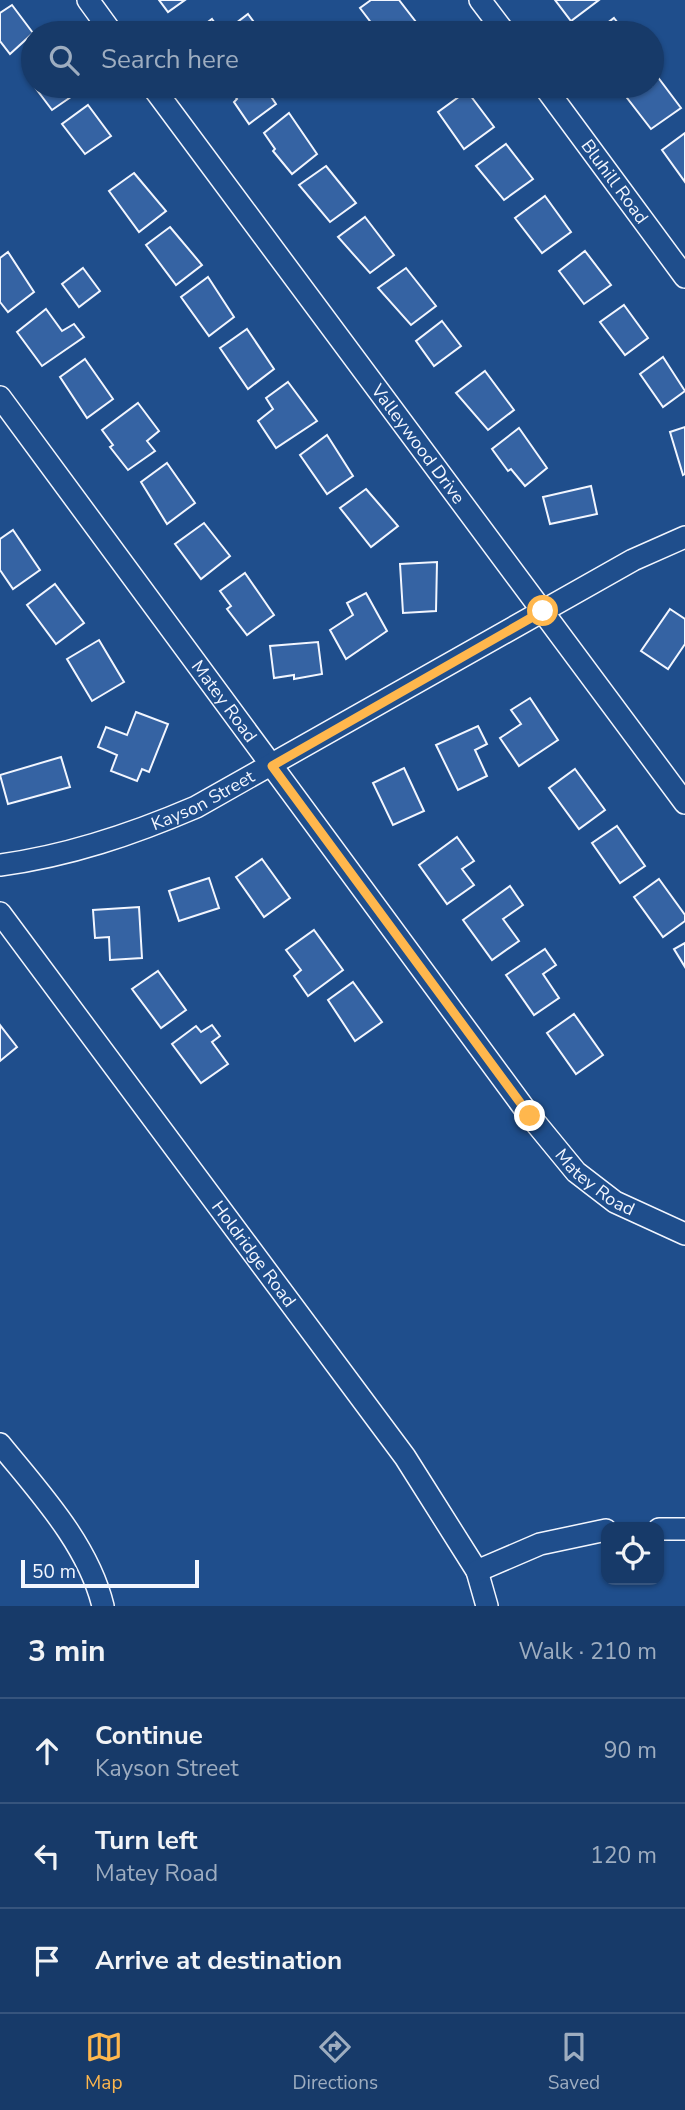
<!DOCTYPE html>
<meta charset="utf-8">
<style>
body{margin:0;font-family:"Nunito Sans",sans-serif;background:#20416f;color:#f1f3f6}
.controls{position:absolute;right:21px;bottom:21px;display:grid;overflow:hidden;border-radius:14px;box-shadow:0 2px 5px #0004}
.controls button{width:63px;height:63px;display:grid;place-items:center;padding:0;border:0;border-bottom:2px solid #36547d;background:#173a69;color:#f1f3f6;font:35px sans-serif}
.scale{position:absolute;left:21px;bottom:18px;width:178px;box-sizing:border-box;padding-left:7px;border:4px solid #f2f6ff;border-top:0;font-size:19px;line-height:24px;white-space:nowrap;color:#f2f6ff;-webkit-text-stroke:5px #1f4e8c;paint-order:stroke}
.stop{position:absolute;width:21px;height:21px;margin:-16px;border:5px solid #ffb74d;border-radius:50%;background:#fff}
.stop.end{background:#ffb74d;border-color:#fff;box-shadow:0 2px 7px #0008}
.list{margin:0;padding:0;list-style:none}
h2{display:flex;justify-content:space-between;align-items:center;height:91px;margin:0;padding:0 28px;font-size:30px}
h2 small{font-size:23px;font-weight:400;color:#9eadc0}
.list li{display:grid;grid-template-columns:46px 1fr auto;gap:21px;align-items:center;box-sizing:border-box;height:105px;padding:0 28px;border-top:2px solid #36547d}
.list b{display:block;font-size:26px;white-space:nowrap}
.list p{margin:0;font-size:23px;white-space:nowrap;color:#9eadc0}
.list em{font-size:23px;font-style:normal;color:#9eadc0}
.icon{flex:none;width:38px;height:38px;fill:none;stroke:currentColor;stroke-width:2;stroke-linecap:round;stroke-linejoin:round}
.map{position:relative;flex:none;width:685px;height:1606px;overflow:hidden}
.search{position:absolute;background:#173a69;box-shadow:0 2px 5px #0004;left:21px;right:21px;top:21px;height:77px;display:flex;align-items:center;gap:18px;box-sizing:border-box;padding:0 24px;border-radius:38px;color:#9eadc0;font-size:26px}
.sheet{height:406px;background:#173a69}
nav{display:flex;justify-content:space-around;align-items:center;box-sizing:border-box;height:98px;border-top:2px solid #36547d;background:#173a69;font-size:19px;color:#9eadc0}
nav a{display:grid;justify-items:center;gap:4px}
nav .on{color:#ffb74d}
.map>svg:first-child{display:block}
</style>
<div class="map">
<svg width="685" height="1606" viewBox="0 0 685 1606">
<rect width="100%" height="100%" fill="#1f4e8c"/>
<g fill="#3563a3" stroke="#f2f6ff" stroke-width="2">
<path d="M159,0H185L168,12Z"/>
<path d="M371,0H399L416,22L400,33H379L360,8Z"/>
<path d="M555,0H599L571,21Z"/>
<path d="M12,5L33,33L10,54L0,41V13Z"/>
<path d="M248,14L261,32L223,33Z"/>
<path d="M614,18L626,33H594Z"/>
<path d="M212,19L222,33H193Z"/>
<path d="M654,72L681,108L651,129L624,94L636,86H652Z"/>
<path d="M34,86H73L78,92L52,110Z"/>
<path d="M227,86H264L276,104L249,124L234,102L237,99Z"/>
<path d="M467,91L494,127L464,149L438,112Z"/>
<path d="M88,105L111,136L85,154L62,124Z"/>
<path d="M289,113L317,154L292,174L273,151L275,149L264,133Z"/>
<path d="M685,133V182L662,150Z"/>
<path d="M506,144L533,179L504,200L476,166Z"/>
<path d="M326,166L356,203L330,222L299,185Z"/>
<path d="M134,173L166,211L139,232L109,191Z"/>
<path d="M545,196L571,232L542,253L515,218Z"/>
<path d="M365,217L394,255L370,273L338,237Z"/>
<path d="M170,227L202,265L176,285L146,245Z"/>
<path d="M585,251L611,285L584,304L559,271Z"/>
<path d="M8,252L34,292L8,312L0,302V258Z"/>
<path d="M83,268L100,291L79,307L62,284Z"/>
<path d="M406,268L436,306L411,325L378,288Z"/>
<path d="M208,277L234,317L209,336L181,297Z"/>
<path d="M624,305L648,338L625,355L600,322Z"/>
<path d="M46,309L62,331L74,324L84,337L42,366L17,332Z"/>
<path d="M442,321L461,346L434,366L416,341Z"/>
<path d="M247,329L274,369L248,389L220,348Z"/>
<path d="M663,357L685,391L663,407L640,374Z"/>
<path d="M85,359L113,399L87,418L60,377Z"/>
<path d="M485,371L514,410L488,430L456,393Z"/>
<path d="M288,382L317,421L276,448L258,421L273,409L266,398Z"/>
<path d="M138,403L159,431L147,441L155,451L128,470L110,447L113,445L102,430Z"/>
<path d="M685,427V474L683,475L670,432Z"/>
<path d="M519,428L547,468L525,486L511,469L508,471L492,449Z"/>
<path d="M327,435L353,476L327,494L300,455Z"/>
<path d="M167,463L195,503L167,524L141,482Z"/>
<path d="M591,486L597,514L550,524L543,497Z"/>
<path d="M366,489L398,526L371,547L340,508Z"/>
<path d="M204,523L230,556L201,579L175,544Z"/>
<path d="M13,530L40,570L13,589L0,570V539Z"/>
<path d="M437,562L436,611L403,613L400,564Z"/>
<path d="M245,573L274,615L247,635L227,609L231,606L220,591Z"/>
<path d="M55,584L84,623L56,644L27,605Z"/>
<path d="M366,593L387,631L346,659L330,630L353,615L347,603Z"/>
<path d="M670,609L685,619V644L668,669L641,651Z"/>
<path d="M99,640L124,682L92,701L67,659Z"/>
<path d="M318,642L322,674L294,679V675L274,678L270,646Z"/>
<path d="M530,698L558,740L519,766L500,738L521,724L511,710Z"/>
<path d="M136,712L168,724L149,772L142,769L137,781L111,771L117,755L98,747L106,727L127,735Z"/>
<path d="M478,726L487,744L475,750L487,776L458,790L436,745Z"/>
<path d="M61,757L70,787L8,804L0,775Z"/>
<path d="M404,768L424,811L393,825L373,783Z"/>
<path d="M575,769L605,810L579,829L549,788Z"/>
<path d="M617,826L645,866L620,883L592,843Z"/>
<path d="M457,837L474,861L462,869L474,885L447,904L419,865Z"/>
<path d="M262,859L290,898L264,917L236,877Z"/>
<path d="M209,878L219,908L179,921L169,891Z"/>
<path d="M659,879L685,915V921L663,937L634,897Z"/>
<path d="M510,886L523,905L503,919L519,941L492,960L463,920Z"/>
<path d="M139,907L142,958L110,960L109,937L95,938L93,910Z"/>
<path d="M314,930L343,970L308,996L294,976L301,970L286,950Z"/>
<path d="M685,943V967L674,949Z"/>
<path d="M545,949L556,965L543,974L559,998L534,1015L506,975Z"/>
<path d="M158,971L186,1010L161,1028L132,989Z"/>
<path d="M353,982L382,1022L355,1041L328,1000Z"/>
<path d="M574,1014L603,1055L576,1074L547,1033Z"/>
<path d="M0,1025L17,1047L0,1061Z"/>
<path d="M212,1025L220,1036L212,1042L228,1064L201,1083L172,1044L196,1026L201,1032Z"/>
</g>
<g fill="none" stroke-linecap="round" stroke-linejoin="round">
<g stroke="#f2f6ff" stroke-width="24">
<g id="street">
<path d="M88,0L112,33"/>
<path d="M480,0L505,33"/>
<path id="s1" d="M152,86L685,803"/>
<path id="s2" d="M544,86L685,277"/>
<path id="s3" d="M0,397L530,1116L576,1172L615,1202L685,1234"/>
<path id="s4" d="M0,865C69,856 133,834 196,807L633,560L685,537"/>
<path id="s5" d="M0,913L405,1457L477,1571L487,1606"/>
<path d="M0,1444C39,1492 88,1544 103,1606"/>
<path d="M659,1529H685"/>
<path d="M477,1571L540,1544L606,1530"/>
</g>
</g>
<use href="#street" stroke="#1f4e8c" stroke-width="21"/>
</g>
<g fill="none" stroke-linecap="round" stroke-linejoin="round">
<path stroke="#ffb74d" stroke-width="9" d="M530,1116L272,766L543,611"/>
</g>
<g text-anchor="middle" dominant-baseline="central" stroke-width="5" stroke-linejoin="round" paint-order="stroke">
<g font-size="18" fill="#f2f6ff" stroke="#1f4e8c">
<text stroke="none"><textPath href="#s2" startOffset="119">Bluhill Road</textPath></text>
<text stroke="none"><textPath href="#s1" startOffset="446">Valleywood Drive</textPath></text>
<text stroke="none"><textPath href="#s3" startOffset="378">Matey Road</textPath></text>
<text stroke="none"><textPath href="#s4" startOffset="214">Kayson Street</textPath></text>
<text stroke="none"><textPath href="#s3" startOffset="987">Matey Road</textPath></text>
<text stroke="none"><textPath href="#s5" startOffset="425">Holdridge Road</textPath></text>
</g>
</g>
</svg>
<div class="controls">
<button><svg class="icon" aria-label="locate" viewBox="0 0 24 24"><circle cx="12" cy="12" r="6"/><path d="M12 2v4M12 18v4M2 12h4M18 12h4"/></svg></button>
</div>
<div class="scale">50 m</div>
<div class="stop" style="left:543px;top:611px"></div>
<div class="stop end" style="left:530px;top:1116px"></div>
<div class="search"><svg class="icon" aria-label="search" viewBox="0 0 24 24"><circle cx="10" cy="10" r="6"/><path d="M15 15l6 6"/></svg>Search here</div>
</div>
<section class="sheet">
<h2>3 min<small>Walk · 210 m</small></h2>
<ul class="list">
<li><svg class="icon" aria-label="ahead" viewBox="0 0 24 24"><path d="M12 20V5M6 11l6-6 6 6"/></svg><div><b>Continue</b><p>Kayson Street</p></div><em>90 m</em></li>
<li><svg class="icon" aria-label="left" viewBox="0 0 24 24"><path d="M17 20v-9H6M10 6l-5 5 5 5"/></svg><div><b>Turn left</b><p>Matey Road</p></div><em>120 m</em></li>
<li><svg class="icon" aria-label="arrive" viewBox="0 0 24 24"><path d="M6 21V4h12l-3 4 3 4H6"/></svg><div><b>Arrive at destination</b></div></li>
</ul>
</section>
<nav>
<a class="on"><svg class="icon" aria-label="map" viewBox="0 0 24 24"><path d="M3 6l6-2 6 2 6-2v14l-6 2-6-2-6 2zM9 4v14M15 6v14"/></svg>Map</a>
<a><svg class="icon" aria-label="directions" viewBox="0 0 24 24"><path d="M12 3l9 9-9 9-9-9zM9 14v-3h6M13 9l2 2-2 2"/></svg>Directions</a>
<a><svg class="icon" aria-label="saved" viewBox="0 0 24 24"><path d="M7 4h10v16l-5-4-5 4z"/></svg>Saved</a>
</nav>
